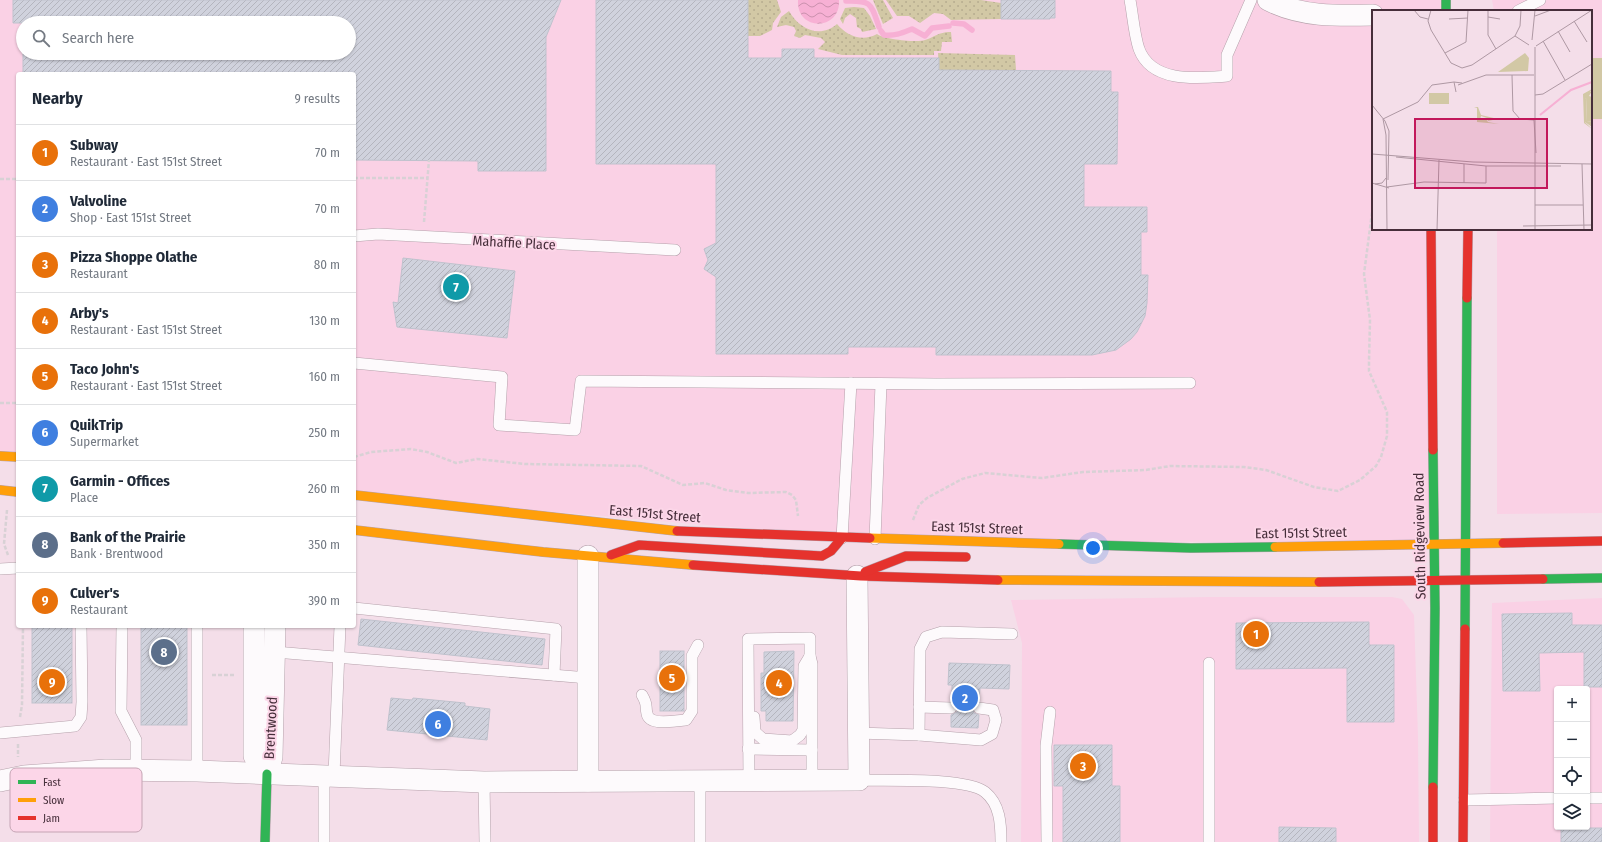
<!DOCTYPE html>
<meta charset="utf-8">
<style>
body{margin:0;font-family:"Fira Sans Condensed",sans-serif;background:#f2f2f3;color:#1f2937}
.controls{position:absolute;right:12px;bottom:12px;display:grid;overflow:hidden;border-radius:4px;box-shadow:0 1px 3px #0004}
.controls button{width:36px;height:36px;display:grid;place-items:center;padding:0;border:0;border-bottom:1px solid #e0e1e3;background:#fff;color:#1f2937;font:20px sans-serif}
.you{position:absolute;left:1093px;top:548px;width:14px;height:14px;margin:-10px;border:3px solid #fff;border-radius:50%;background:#1a73e8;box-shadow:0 0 0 6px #1a73e833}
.badge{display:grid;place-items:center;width:26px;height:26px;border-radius:50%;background:#111827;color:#fff;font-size:13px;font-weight:700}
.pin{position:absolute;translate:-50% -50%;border:2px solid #fff;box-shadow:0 1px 4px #0006}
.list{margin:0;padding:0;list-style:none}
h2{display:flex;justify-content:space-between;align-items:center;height:52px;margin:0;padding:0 16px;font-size:17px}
h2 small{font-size:13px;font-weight:400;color:#747a83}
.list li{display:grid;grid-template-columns:26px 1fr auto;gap:12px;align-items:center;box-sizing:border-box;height:56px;padding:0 16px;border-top:1px solid #e0e1e3}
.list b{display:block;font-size:15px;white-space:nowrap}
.list p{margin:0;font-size:13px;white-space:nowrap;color:#747a83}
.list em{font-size:13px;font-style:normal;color:#747a83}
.icon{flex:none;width:22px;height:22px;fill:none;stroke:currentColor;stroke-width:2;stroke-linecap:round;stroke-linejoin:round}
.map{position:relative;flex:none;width:1602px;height:842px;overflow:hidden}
.search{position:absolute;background:#fff;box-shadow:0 1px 3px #0004;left:16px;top:16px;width:340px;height:44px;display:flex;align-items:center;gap:10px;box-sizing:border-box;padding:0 14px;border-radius:22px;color:#747a83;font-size:15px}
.panel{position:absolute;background:#fff;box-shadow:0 1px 3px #0004;left:16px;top:72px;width:340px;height:556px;border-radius:4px}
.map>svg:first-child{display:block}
</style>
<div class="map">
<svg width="1602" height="842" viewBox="0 0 1602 842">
<defs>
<pattern id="grass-dots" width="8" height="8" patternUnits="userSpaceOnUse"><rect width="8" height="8" fill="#d2c8a5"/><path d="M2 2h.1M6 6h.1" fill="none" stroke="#b6ac8f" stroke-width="1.8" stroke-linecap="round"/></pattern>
<pattern id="water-waves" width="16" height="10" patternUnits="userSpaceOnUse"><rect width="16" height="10" fill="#f7b0d4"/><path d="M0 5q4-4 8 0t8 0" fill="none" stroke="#ca90ad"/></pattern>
<pattern id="building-hatch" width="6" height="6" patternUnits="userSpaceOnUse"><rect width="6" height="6" fill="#d0d2dd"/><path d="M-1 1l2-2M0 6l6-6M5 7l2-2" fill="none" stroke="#b4b5be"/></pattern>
</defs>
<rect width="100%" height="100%" fill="#f4dee9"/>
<g fill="#fad1e5" fill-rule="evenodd">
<path d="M0,0H1446V11H1373V229H1431L1434,544L875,539L354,495V74H18V457L0,456ZM23,23H349V53H23Z"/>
<path d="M1492,0H1602V513L1497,514V229H1591V11H1494Z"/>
<path d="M1209,597H1392L1402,599L1414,615L1418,737L1419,842H1021L1022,643L1011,600Z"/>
<path d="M1602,598V842H1490L1492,603ZM1557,689H1587V827H1557Z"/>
</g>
<g fill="url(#grass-dots)">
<path d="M748,0H777L781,12L773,23L772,30L760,36H748Z"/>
<path d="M873,0H883L893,18L883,24Z"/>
<path d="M886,0H981L1001,3V19L951,20L943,14L934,13L920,23L909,16H897Z"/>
<path d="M854,7L864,8L870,16L876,29L862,32L861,29L857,27L856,18L850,14L845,18L843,24L840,19L845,8Z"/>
<path d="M789,11C799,29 820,39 837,24C847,36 862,42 877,34C883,39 917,43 925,40C934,37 941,31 951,32L952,42H942L941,51H934V55H842L818,49L825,42L821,38L805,35L800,38L794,36L796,31L794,27L786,25L777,27L781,17Z"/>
<path d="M938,53L1015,55L1016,70H939Z"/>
</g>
<rect fill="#d2c8a5" x="1591" y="58" width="11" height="61"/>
<path fill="url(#water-waves)" d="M798,0H839C841,31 796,32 798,0Z"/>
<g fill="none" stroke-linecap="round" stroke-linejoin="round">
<g stroke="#f7b0d4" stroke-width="5.5">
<path d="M846,1C872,0 871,4 879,27"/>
<path d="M953,23L964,24L972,30"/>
<path d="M881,31L884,35C896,36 902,33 912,29L925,36L932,28L949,26"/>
</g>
</g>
<g fill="url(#building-hatch)" stroke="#bfc2cd">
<path d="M13,0H561L546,37V171H478V161L354,160V74H23V53H349V23H13Z"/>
<path d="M596,0H748V58H782V49H814V58H939V70L1111,71V92H1118L1117,164H1084V207H1147V232H1141V275H1148L1147,303L1145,316L1137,332L1131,339L1116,350L1092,355H936V347H848V354H716V277L704,269L708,260L704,249L716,243V164H596Z"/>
<path d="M1001,0H1055V18H1050V19H1001Z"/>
<path d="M403,258L515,271L507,338L397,327L393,302L398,303Z"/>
<path d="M1572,613V625H1602V687H1584V652L1539,653L1540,691H1503L1502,614Z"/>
<path d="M361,619L545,639L542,665L358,645Z"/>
<path d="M1369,622V645H1394V722H1347V668L1236,669V623Z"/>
<rect x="32" y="626" width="40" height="77"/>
<rect x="141" y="626" width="46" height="99"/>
<rect x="660" y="651" width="24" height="60"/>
<path d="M794,651L793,721H766V711H761V673H764V652Z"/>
<path d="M949,663L1010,665L1009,689L980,688L979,701L974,703L972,707L974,713L979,715L978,728L951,727V715L957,712L958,708L957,704L952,701V685H948Z"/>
<path d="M391,698L412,700L413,698L465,703V706L490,709L487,740L387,730Z"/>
<path d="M1054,745H1112V786H1120V842H1063V786H1054Z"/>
<path d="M1279,827L1336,828V842H1279Z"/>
<rect x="1561" y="828" width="41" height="14"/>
</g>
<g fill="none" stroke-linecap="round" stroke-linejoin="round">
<g stroke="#b5a1ab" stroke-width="12">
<g id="lane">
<path d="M1130,0C1133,16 1134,34 1139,49C1152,84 1199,78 1227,76V55L1251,0"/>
<path d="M1518,11L1540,0"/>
<path d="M354,236L378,234L675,250"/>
<path d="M354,363L502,377L499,425L575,430L581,381L936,384L1190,383"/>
<path d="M842,538L851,383"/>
<path d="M875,539L881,384"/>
<path d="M0,569L18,568"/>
<path d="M354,608L556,629L554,675"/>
<path d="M122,626L121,711L136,740V770"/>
<path d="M197,626V771"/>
<path d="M275,652L588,678"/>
<path d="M642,695C648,705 645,704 647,714C650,727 677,720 686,720L692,711V656L698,645"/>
<path d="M919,707L951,708"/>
<path d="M754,717L755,732L763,739L792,741L800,735L803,730L804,666L810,656"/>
<path d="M0,733L75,726L81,717L82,702L81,626"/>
<path d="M858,733L919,735L920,649L926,637L942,632L1012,634"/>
<path d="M919,735L981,740L992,734L996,720L993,710L979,708"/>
<path d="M748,749L812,750"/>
<path d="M334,775L340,626"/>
<path d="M859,780C886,781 966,777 985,792C1000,804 1001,824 1001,842"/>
<path d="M700,781V842"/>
<path d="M749,781L748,639L810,638V656L812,664V780"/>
<path d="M484,782L485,842"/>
<path d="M1587,798H1602"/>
<path d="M1464,800L1557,798"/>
<path d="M324,842V775"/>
<path d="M1047,842L1046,746L1050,712"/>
<path d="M1209,842V663"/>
</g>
</g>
<g stroke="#b5a1ab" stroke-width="22">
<g id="street">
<path d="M1268,0C1301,17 1337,16 1373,15"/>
<path d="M588,556V781"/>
<path d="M254,626V756L267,774"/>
<path d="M267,774L272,757L275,626"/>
<path d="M0,781L24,776L106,770L197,771L484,782L859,780L857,576"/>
</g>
</g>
<g stroke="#b5a1ab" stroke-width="10">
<g id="fast">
<path d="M1446,0V11"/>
<path d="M1433,450L1435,608L1433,787"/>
<path d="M1059,544L1191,548L1275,547"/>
<path d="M1543,579L1602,578"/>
<path d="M1465,629L1467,298"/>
<path d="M265,842L267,774"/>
</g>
</g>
<g stroke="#b5a1ab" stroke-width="10">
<g id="slow">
<path d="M0,456L18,457"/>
<path d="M0,490L18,492"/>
<path d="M354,495L677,531"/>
<path d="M354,530L543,552L693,565"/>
<path d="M870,538L1059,544"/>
<path d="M1275,547L1503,543"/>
<path d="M998,580L1319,582"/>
</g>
</g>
<g stroke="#b5a1ab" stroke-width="10">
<g id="jam">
<path d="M1431,229L1433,450"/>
<path d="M1467,298L1468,229"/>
<path d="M677,531L870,538"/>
<path d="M1503,543L1602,541"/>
<path d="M611,555L639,545L822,556L831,551L842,538"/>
<path d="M693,565L861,576L998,580"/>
<path d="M865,572L906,556L966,557"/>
<path d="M1319,582L1543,579"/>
<path d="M1433,842V787"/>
<path d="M1463,842L1465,629"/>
</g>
</g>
<g stroke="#d8d1d5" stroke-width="2.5" stroke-dasharray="4 2" stroke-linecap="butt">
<path d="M354,178H427"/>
<path d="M0,179H18"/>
<path d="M424,222L429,160"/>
<path d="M0,403H18"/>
<path d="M354,457L371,452L411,449L427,452L456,463L477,459L525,464L641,466L683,485L705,483L726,490L748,493L786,492L792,495L796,500L798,516"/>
<path d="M7,510L4,544L8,555"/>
<path d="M913,520L919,505L927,498L962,479L985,473L1042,478L1083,472L1146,470L1170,466L1244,467L1266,470L1314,487L1338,491L1360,480L1376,466L1381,457L1387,436V412L1369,371V362L1370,320L1364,274L1373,205"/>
<path d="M212,675H235"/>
<path d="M20,717L22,705L23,626"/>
<path d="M18,744V757"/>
</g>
<use href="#lane" stroke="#fdfafc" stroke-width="11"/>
<use href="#street" stroke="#fdfafc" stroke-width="21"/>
<use href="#fast" stroke="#30b455" stroke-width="9"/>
<use href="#slow" stroke="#ff9f0a" stroke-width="9"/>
<use href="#jam" stroke="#e5322d" stroke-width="9"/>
</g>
<g text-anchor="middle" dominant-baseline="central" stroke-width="4" stroke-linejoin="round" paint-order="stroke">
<g font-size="14" fill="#462e3a" stroke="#fcd6e8">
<text transform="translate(514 243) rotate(3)">Mahaffie Place</text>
<text transform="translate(655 514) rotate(5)">East 151st Street</text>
<text transform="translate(977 528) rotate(2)">East 151st Street</text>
<text transform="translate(1301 533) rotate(-1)">East 151st Street</text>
<text transform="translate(1420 536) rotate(-91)">South Ridgeview Road</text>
<text transform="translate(271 728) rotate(-87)">Brentwood</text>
</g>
</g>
<g transform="translate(1372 10)">
<rect width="220" height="220" fill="#f4dee9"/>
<path d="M153,43L157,48L156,61L126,62ZM220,81L217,86L220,87L214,88L215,112L220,111V117L213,112V89L215,83ZM106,97L109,105L126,109L116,111L115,108L109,106L108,110L114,109L116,112L127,114L105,112V98L102,97Z" fill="#d2c8a5"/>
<path d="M220,79L213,89V112L220,119L212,113L211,84ZM57,83H77V94H57ZM214,87H220V111L215,112Z" fill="#d2c8a5"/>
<path fill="none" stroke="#f7b0d4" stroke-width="2" d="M168,105L199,80L220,72"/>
<path fill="none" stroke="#ae98a3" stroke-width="1" d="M42,0L48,7L56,9M59,0L56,11L59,20L79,53L90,58L100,55L143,26L148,16L149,0M116,0V25L124,39M163,6L179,0M116,7L128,9M77,9L96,8M202,11L215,32M186,21L198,42M143,26L157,35M160,30L163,0M171,31L193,70M164,36L220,0M73,43L94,32L96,0M140,65L141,101L148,109L162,110M86,75L114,65H162M84,82L82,72L90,73M163,85L171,84L220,54M0,95L13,111L17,121L16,170M11,109L14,125L15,220M11,109L46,92L60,75L82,72M162,110L164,143M0,144L101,152L220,154M24,147L114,156H189M92,154V173M210,154L212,220M0,173L17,178M3,174L10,173L14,168M15,177L52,172L114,173V156M163,195H211M151,216L220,215M65,220L67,150M163,220V37"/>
<path fill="#c2185b" fill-opacity="0.15" stroke="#c2185b" stroke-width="2" d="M43,109H175V178H43Z"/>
<rect width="220" height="220" fill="none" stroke="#462e3a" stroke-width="2"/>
</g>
<rect x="10" y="768" width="132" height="64" rx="6" fill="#fcd6e8" stroke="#c5a4b4" stroke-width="1"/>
<rect x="18" y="780" width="18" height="4" fill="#30b455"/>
<rect x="18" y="798" width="18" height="4" fill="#ff9f0a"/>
<rect x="18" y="816" width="18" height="4" fill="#e5322d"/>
<g font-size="11" fill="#462e3a">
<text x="43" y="786">Fast</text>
<text x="43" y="804">Slow</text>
<text x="43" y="822">Jam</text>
</g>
</svg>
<div class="controls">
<button>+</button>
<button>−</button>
<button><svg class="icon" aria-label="locate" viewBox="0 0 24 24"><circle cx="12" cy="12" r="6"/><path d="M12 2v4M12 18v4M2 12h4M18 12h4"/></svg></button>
<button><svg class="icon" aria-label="layers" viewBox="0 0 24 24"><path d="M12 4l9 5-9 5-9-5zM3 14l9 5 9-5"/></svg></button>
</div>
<div class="you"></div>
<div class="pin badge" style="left:1256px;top:634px;background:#e8710a">1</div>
<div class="pin badge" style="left:965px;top:698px;background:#3f7fe0">2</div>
<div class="pin badge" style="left:1083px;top:766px;background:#e8710a">3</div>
<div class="pin badge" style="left:779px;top:683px;background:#e8710a">4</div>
<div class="pin badge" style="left:672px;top:678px;background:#e8710a">5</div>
<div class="pin badge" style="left:438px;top:724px;background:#3f7fe0">6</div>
<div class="pin badge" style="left:456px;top:287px;background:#0f9aa8">7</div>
<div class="pin badge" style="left:164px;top:652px;background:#5c6f8a">8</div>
<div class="pin badge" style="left:52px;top:682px;background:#e8710a">9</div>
<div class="search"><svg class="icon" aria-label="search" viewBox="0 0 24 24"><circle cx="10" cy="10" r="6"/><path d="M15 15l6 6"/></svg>Search here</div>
<section class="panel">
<h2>Nearby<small>9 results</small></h2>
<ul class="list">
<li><span class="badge" style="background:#e8710a">1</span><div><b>Subway</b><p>Restaurant · East 151st Street</p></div><em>70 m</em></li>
<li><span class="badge" style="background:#3f7fe0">2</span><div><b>Valvoline</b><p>Shop · East 151st Street</p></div><em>70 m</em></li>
<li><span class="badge" style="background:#e8710a">3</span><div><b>Pizza Shoppe Olathe</b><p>Restaurant</p></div><em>80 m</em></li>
<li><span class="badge" style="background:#e8710a">4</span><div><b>Arby's</b><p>Restaurant · East 151st Street</p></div><em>130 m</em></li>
<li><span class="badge" style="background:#e8710a">5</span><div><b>Taco John's</b><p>Restaurant · East 151st Street</p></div><em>160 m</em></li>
<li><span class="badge" style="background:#3f7fe0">6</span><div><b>QuikTrip</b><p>Supermarket</p></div><em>250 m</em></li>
<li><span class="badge" style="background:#0f9aa8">7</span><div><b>Garmin - Offices</b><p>Place</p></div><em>260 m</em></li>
<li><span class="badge" style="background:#5c6f8a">8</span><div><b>Bank of the Prairie</b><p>Bank · Brentwood</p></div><em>350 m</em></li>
<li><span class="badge" style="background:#e8710a">9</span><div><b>Culver's</b><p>Restaurant</p></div><em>390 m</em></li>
</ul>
</section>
</div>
